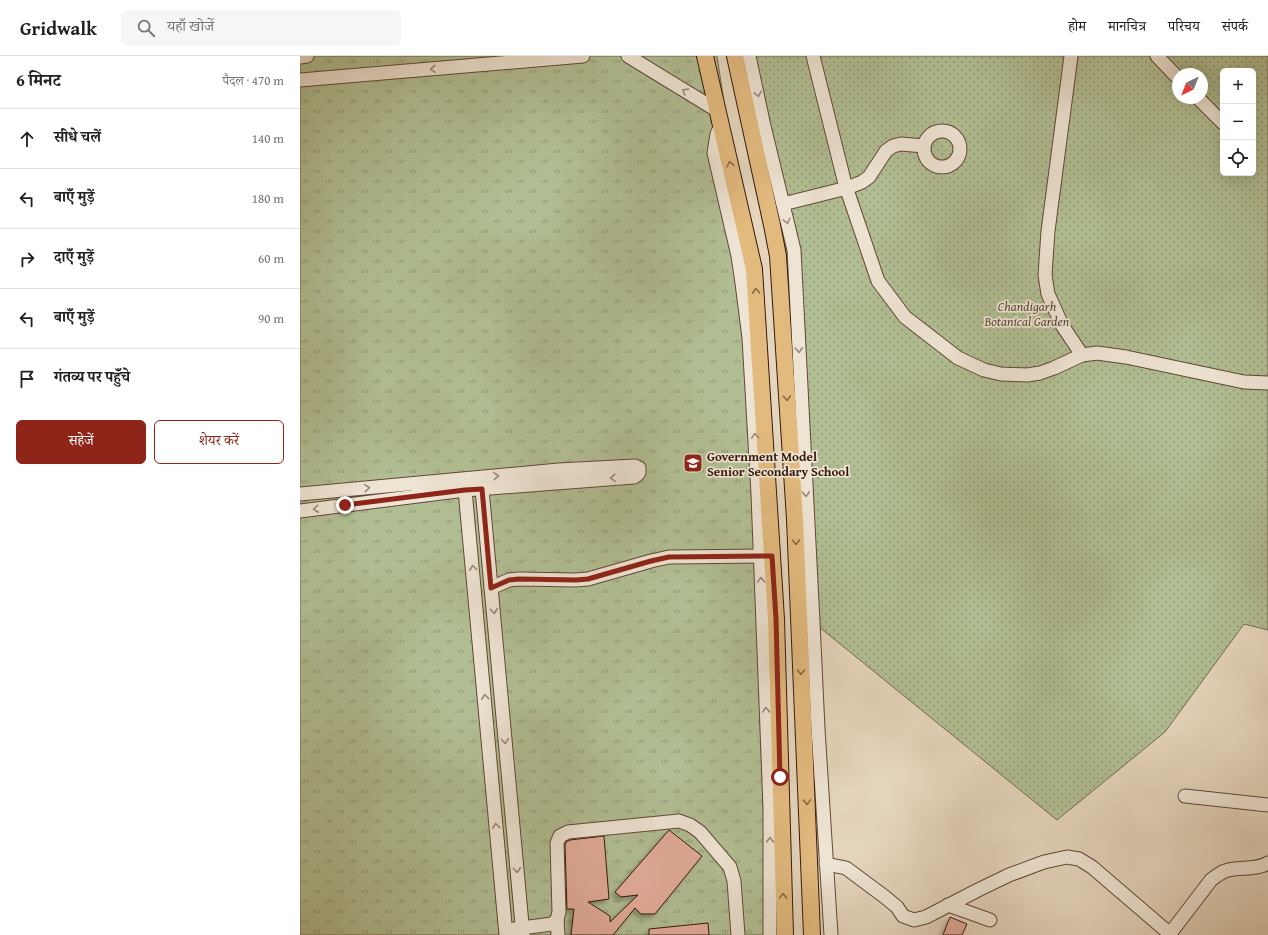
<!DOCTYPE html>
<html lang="hi">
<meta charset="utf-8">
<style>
body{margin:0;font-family:"Gentium Book Plus","Noto Serif Devanagari",serif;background:#f6f6f6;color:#222}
.controls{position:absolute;right:12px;top:12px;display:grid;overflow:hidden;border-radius:6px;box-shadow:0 4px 16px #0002}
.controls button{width:36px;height:36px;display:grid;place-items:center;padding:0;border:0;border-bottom:1px solid #e0e0e0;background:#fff;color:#222;font:20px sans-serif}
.compass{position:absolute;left:872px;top:12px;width:36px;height:36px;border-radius:50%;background:#fff;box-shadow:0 4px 16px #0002;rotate:223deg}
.stop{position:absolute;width:12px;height:12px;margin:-9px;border:3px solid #8f2418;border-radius:50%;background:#fff}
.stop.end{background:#8f2418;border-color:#fff;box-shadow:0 1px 4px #0008}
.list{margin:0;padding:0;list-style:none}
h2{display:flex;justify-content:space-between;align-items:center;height:52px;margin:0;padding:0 16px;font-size:17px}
h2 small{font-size:13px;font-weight:400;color:#767676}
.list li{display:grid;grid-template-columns:26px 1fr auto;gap:12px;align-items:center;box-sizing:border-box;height:60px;padding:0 16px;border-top:1px solid #e0e0e0}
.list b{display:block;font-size:15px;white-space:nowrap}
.list em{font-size:13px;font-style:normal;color:#767676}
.actions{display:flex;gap:8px;padding:12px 16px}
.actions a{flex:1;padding:9px 0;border:1px solid #8f2418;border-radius:6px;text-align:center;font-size:14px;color:#8f2418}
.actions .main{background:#8f2418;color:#fff}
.icon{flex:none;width:22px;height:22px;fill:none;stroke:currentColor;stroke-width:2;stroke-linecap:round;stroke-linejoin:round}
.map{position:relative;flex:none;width:968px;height:879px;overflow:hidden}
header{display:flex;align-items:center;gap:24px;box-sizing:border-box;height:56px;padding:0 20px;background:#fff;border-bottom:1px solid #e0e0e0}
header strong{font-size:19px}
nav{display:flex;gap:22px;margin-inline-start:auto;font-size:14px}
.search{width:280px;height:36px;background:#f6f6f6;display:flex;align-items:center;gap:10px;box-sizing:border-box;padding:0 14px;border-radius:6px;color:#767676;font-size:15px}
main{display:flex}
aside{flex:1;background:#fff}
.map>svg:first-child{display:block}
</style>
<header>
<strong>Gridwalk</strong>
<div class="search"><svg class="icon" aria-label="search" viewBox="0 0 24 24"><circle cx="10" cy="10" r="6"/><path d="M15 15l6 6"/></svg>यहाँ खोजें</div>
<nav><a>होम</a><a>मानचित्र</a><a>परिचय</a><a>संपर्क</a></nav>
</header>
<main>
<aside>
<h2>6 मिनट<small>पैदल · 470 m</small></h2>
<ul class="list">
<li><svg class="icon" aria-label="ahead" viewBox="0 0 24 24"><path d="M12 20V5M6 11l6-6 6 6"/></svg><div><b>सीधे चलें</b></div><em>140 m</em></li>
<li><svg class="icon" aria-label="left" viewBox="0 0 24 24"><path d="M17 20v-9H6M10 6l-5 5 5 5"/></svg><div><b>बाएँ मुड़ें</b></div><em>180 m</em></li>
<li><svg class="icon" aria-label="right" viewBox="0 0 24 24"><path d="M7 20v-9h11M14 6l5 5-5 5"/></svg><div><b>दाएँ मुड़ें</b></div><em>60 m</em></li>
<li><svg class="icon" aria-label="left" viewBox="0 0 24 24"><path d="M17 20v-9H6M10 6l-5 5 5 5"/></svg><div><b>बाएँ मुड़ें</b></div><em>90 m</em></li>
<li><svg class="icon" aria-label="arrive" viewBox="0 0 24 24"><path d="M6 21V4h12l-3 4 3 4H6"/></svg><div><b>गंतव्य पर पहुँचे</b></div></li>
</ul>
<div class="actions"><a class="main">सहेजें</a><a>शेयर करें</a></div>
</aside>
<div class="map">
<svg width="968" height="879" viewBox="0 0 968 879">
<defs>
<pattern id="grass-tufts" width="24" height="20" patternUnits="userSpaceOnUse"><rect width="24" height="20" fill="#b1be93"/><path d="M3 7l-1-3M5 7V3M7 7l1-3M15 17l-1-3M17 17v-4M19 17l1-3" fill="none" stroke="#919976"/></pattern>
<pattern id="park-dots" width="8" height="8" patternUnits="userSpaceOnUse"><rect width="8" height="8" fill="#b1be93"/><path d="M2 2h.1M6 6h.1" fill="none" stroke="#919976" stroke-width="1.8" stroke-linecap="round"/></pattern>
<filter id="shadow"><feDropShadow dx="-3.5" dy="3.5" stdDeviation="2" flood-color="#0004"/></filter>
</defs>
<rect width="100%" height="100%" fill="#e5d5bc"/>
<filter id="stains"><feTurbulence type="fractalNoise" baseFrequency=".005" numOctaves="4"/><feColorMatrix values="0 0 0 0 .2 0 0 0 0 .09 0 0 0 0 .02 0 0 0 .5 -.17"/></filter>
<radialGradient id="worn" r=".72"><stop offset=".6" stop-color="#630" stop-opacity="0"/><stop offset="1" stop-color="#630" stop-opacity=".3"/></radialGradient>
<path fill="url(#grass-tufts)" stroke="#746b50" d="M0,0H417L442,165L468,879H0Z"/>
<path fill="url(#park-dots)" stroke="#746b50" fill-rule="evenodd" d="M449,0H968V574L944,568L865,676L757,764L513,566L471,100ZM923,15H953V117H923ZM878,18H902V42H878Z"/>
<g fill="#e1ab98" stroke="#36180c" filter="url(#shadow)">
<path d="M369,774L402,800L355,858H341L335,852L313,879H271L274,853H267L265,789L266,786L270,784L304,780L309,843L288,846L310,860V866L338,839L321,841L315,836Z"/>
<path d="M650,861L667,868L662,879H643Z"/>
<path d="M408,867L409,879H349V873Z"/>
</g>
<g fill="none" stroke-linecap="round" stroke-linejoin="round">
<g stroke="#624738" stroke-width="15">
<g id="minor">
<path d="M328,0L418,55"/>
<path d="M449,0L464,70L494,194L513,566L518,673L531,879"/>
<path d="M513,0L545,128L578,225L605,261L658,302L684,314L701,318L727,319L740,317L754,312L782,299L797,297L826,301L944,326L968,327"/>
<path d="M771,0L748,175L745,219L748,238L762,269L782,299"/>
<path d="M857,0L878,22"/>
<path d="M0,1L7,0"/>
<path d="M0,24L283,0"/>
<path d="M898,42L923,67"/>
<path d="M421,69L417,78L414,97L438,200L442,227L449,282L458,438L470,752V879"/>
<circle cx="642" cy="93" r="18"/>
<path d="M483,148L547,132L562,126L569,121L586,95L593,90L601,88L624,90"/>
<path d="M182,433L223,879"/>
<path d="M165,434L206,879"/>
<path d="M0,438L259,414L335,410L339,412V416L338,418L334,421L165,434L0,455"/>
<path d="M191,532L209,524L219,523L276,524L288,523L351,505L369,501L469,500"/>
<path d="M885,740L968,749"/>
<path d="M526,808L546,812L585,841L597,851L603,860L614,864L626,861L678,834L709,819L744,806L767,801L779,803L792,811L870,878"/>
<path d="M648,849L690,864"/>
<path d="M214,873L252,868L257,864"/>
<path d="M258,879L257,864L259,856L257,787L260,780L268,776L379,765L390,769L400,776L430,811L434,825L438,879"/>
<path d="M869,879L911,824C916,820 920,817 925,815C939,810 955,815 968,807"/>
</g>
</g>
<g stroke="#36180c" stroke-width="18">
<g id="major">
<path d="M405,0L454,213L476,563L485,879"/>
<path d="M435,0L472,169L478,200L495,463L512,879"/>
</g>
</g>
<use href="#minor" stroke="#eee4d3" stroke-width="13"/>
<use href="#major" stroke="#e2ba7e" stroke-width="16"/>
</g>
<defs><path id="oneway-chevron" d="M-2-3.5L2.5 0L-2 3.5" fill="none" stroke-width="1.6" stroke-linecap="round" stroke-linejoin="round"/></defs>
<g stroke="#9b8879">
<use href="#oneway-chevron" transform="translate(133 13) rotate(175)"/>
<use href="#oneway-chevron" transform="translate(385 35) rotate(-148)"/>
<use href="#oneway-chevron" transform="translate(458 38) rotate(78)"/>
<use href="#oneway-chevron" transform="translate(487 165) rotate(76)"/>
<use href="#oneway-chevron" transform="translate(499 294) rotate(87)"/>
<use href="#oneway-chevron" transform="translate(455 380) rotate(-93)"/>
<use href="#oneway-chevron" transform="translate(196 420) rotate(-5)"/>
<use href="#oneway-chevron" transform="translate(313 422) rotate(176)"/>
<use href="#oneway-chevron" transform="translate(67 432) rotate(-5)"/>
<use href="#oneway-chevron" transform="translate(506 438) rotate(87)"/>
<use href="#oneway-chevron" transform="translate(16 453) rotate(173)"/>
<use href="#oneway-chevron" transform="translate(173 512) rotate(-96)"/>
<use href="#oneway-chevron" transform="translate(461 524) rotate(-92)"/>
<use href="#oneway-chevron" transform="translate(194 555) rotate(85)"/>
<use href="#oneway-chevron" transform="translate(185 641) rotate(-95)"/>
<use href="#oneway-chevron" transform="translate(466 654) rotate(-92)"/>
<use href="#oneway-chevron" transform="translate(205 685) rotate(85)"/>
<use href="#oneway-chevron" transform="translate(196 770) rotate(-95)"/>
<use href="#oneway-chevron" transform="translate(470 784) rotate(-90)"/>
<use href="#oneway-chevron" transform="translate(217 814) rotate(85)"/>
</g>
<g stroke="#8c6945">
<use href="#oneway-chevron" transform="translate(430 108) rotate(-103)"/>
<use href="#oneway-chevron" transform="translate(456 235) rotate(-93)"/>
<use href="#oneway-chevron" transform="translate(487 342) rotate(86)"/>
<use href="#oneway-chevron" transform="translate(496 486) rotate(88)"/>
<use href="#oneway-chevron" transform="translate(501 616) rotate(88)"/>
<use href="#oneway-chevron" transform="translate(507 746) rotate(88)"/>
<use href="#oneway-chevron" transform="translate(483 840) rotate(-92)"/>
</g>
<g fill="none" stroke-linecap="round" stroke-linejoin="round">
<path stroke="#8f2418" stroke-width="5" d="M45,449L165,434L182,433L191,532L209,524L219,523L276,524L288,523L351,505L369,501L472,500L476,563L480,721"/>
</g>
<defs>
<g id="school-square" transform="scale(1)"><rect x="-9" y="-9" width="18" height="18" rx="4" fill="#8f2418" stroke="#eee4d3"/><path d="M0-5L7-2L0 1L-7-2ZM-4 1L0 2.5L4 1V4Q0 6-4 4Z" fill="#fff"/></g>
</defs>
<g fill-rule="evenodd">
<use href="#school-square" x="393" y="407"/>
</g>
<g text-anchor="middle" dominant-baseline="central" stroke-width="3.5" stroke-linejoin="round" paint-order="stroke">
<g font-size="13" font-style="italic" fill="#5b4a34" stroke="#eee4d3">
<text x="727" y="250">Chandigarh<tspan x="727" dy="15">Botanical Garden</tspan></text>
</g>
<g font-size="13" font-weight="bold" fill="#36180c" stroke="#eee4d3" text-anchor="start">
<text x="407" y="400">Government Model<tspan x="407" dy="15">Senior Secondary School</tspan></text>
</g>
</g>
<rect width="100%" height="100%" filter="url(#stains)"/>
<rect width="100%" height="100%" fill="url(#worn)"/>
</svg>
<div class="controls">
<button>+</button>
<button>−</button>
<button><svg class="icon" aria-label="locate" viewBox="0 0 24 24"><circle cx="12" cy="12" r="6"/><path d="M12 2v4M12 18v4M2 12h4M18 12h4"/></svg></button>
</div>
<svg class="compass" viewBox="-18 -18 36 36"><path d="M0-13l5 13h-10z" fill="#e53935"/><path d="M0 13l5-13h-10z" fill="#767676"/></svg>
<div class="stop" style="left:480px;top:721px"></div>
<div class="stop end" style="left:45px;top:449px"></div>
</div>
</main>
